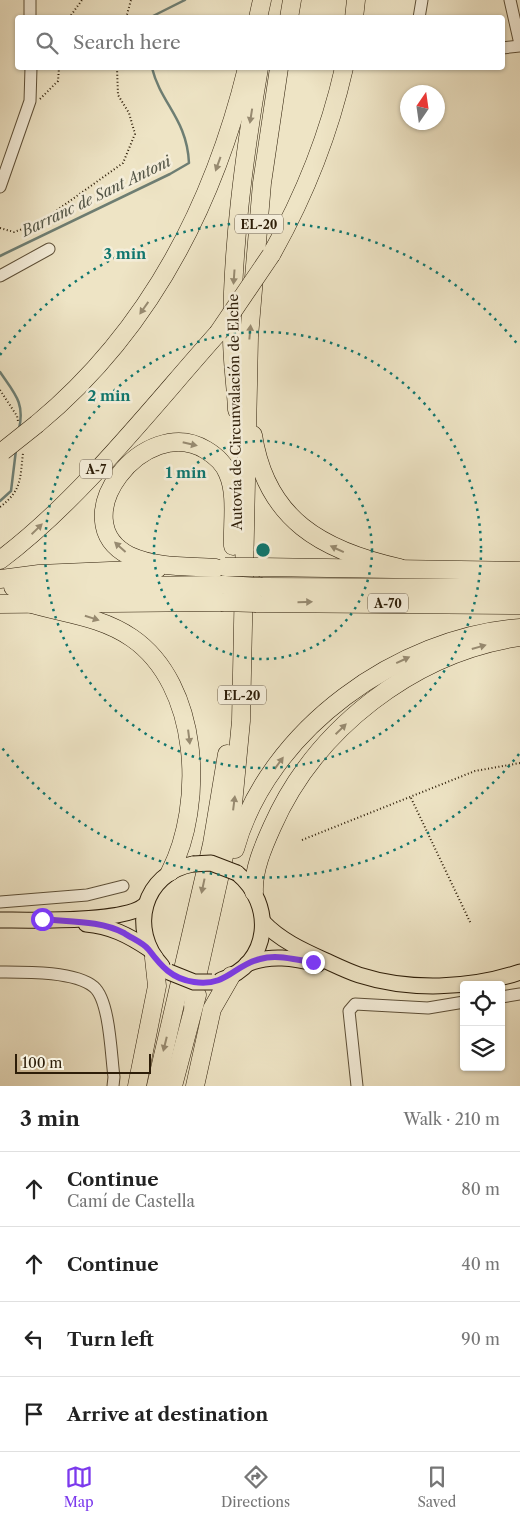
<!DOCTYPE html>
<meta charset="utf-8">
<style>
body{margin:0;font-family:"Libre Caslon Text",serif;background:#f2f2f2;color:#222}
.controls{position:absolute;right:15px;bottom:15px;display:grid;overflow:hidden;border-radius:5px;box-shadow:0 1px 4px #0004}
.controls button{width:45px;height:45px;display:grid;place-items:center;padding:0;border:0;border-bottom:1px solid #e0e0e0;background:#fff;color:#222;font:25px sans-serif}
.compass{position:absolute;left:400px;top:85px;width:45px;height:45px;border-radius:50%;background:#fff;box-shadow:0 1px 4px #0004;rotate:13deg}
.scale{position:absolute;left:15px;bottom:12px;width:136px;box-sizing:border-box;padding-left:5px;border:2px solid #2d1d08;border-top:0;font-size:14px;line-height:18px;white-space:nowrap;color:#2d1d08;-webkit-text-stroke:4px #f4edd9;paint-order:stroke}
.stop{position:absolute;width:15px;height:15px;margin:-11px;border:4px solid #7c3aed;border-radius:50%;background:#fff}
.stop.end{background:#7c3aed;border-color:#fff;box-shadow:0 1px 5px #0008}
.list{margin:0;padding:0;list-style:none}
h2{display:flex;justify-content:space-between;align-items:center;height:65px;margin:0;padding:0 20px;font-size:21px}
h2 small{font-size:16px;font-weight:400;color:#767676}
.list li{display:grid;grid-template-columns:32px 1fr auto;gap:15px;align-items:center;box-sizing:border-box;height:75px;padding:0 20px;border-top:1px solid #e0e0e0}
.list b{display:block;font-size:19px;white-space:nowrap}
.list p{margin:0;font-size:16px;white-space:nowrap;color:#767676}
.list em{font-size:16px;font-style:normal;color:#767676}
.icon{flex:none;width:28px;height:28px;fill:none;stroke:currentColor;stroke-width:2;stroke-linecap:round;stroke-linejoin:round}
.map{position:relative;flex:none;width:520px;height:1086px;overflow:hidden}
.search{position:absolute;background:#fff;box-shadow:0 1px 4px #0004;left:15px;right:15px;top:15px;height:55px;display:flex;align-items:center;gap:12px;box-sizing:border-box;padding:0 18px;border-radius:5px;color:#767676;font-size:19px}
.sheet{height:365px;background:#fff}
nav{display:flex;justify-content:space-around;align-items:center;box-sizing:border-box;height:70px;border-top:1px solid #e0e0e0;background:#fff;font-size:14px;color:#767676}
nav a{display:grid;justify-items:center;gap:2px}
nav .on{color:#7c3aed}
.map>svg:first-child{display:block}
</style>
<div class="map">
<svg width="520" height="1086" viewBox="0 0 520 1086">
<rect width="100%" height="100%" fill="#eee4c5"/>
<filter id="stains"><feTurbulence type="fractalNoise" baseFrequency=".004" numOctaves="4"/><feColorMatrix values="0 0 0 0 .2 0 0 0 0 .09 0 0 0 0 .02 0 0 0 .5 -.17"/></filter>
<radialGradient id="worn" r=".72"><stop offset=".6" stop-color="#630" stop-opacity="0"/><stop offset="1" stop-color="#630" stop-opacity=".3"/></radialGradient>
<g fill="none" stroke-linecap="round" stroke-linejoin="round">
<g stroke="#6e7e73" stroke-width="2.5">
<path d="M149,18L185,0"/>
<path d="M0,256L170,174L189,163C187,119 161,104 152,68"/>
<path d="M0,372C15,394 25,403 19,429"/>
<path d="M0,501L11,491L16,450"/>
</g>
<g stroke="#5d4f37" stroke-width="13">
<g id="minor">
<path d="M510,0L520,44"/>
<path d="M30,18V0"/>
<path d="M419,18L422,0"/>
<path d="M502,48L520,46"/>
<path d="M0,187L30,101L31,68"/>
<path d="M0,276L49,249"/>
<path d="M0,902L87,895L123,886"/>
<path d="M0,972C24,972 75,971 94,987C110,1001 111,1056 114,1077L113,1086"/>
<path d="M501,997L520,994"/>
<path d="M357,1086L349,1011L355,1004L428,1008L464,1002"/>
</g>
</g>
<g stroke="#2d1d08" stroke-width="17">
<g id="major">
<path d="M0,920C30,920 125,923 145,905"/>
<path d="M263,922C280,940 302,950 324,960C335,965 347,971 359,975C409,991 470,989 520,972"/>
<path d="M86,924C110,926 128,935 149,949"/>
<path d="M247,964C270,954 294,958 318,964"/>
<path d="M162,966C128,930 143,873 193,864"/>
<path d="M221,980C271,964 275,904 237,873"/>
</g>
</g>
<g stroke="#2d1d08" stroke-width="19">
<g id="highway">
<path d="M258,18L262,0"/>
<path d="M289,18L292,0"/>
<path d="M354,18L356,0"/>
<path d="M271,255C305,195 329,134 344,68"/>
<path d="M237,410C236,386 232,362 232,337C232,247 244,157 259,68"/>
<path d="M37,424C149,331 213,207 247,68"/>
<path d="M253,435C266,520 323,551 400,568"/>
<path d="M0,560C80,500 151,408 218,333"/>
<path d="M260,567L520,571"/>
<path d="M216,568C188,566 156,568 130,556C60,521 145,412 206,450C216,456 224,463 228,474C237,494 232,524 233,546"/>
<path d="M0,579L39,574L157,569"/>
<path d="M13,587L225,585"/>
<path d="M262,587L520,588"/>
<path d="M28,603C64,614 100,616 132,638C200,685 205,804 170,872"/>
<path d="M256,603L520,605"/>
<path d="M0,604L221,602"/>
<path d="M235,849C268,729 399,637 520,628"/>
<path d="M254,892C253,870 263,847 272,827C315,729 413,653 519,637"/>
<path d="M193,1005L195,986L231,825L241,721L249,337L262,183L279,68"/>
<path d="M137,1086L157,986L154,958"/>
<path d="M156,1086L212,844L227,754"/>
<path d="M173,1086L197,995"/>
<path d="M195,1086L212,1009L231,976"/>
</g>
</g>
<g stroke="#2d1d08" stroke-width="2" stroke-dasharray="1 2.5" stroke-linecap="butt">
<path d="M69,18L82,0"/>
<path d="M126,18L131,0"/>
<path d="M40,99L58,81L59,68"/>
<path d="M0,228L14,232L39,223L123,163L135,134L129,113L118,95L117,68"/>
<path d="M0,390L17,416L18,421"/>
<path d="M0,507C22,490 20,479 23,453"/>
<path d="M411,798L471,924"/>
<path d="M302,840L475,771L520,763"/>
</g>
<use href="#minor" stroke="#f4edd9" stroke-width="11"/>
<use href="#major" stroke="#eee4c5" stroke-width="15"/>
<use href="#highway" stroke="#eee4c5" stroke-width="18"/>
<g stroke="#2d1d08" stroke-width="17" stroke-linecap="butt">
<g id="major-bridge">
<path d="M193,864L211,863L237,873"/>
<path d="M169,972L194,982H212"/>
</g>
</g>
<g stroke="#2d1d08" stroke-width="19" stroke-linecap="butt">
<g id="highway-bridge">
<path d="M218,333L271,255"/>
<path d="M3,451L37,424"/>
<path d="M225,567H260"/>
<path d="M225,585L262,587"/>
<path d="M221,602L256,603"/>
</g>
</g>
<use href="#major-bridge" stroke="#eee4c5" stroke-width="15"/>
<use href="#highway-bridge" stroke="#eee4c5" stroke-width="18"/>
</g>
<defs><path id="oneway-solid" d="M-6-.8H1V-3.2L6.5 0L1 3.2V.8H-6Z" transform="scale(1.25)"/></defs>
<g fill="#978a70">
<use href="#oneway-solid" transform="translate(251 116) rotate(99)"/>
<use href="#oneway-solid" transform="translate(218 164) rotate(110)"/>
<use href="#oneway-solid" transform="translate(234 277) rotate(94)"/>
<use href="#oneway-solid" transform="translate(144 308) rotate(125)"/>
<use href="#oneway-solid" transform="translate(250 332) rotate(-85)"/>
<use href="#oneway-solid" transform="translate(190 444) rotate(13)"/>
<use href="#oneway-solid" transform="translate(37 529) rotate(-44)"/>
<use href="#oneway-solid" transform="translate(120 547) rotate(-138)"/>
<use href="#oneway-solid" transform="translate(337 549) rotate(-155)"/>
<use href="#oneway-solid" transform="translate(305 602) rotate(-1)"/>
<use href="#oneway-solid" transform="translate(92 618) rotate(18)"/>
<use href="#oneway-solid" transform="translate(479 647) rotate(-16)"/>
<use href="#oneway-solid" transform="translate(403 660) rotate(-25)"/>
<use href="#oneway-solid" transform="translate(341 729) rotate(-44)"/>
<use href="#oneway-solid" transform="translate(189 737) rotate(83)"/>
<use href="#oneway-solid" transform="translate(279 763) rotate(-54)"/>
<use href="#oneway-solid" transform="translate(234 803) rotate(-83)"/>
<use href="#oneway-solid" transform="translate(203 886) rotate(102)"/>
<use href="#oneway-solid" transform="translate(165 1044) rotate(104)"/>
</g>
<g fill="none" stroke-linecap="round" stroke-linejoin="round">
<path stroke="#7c3aed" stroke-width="6" d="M42,919C68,922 100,920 124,933C131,938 144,943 149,950C161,966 172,979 194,982C227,987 234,965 260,959C277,954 296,960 313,962"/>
</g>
<g fill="none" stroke="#0f766e" stroke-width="2.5" stroke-dasharray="2.5 5">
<circle cx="263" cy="550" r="109"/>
<circle cx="263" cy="550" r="218"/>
<path d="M519 754A327 327 0 0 1 0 745M0 355A327 327 0 0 1 519 346"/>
</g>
<g text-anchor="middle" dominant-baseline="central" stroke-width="5" stroke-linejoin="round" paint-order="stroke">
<g fill="#f4edd9" stroke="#695b47" stroke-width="1">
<rect x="235" y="214.5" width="48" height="19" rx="4"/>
<rect x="80" y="459.5" width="32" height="19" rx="4"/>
<rect x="368" y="593.5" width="40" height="19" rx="4"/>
<rect x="218" y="685.5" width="48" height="19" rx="4"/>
</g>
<g font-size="12" font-weight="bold" fill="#2d1d08">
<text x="259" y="224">EL-20</text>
<text x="96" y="469">A-7</text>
<text x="388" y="603">A-70</text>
<text x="242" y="695">EL-20</text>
</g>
<g font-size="14" fill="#2d1d08" stroke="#f4edd9">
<text transform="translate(235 412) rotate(-91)">Autovía de Circunvalación de Elche</text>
</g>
<g font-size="15" font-style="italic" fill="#535546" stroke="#f4edd9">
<text transform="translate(96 196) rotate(-26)">Barranc de Sant Antoni</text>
</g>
</g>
<circle cx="263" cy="550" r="8" fill="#0f766e" stroke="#f4edd9" stroke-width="2.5"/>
<g font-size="15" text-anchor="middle" font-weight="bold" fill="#0f766e" stroke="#f4edd9" stroke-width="5" stroke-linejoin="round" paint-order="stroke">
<text x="125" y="259">3 min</text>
<text x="109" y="401">2 min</text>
<text x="186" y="478">1 min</text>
</g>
<rect width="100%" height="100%" filter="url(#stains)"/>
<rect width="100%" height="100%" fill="url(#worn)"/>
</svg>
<div class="controls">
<button><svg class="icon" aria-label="locate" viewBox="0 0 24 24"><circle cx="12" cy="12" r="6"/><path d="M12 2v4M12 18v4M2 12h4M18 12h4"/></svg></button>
<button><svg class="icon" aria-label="layers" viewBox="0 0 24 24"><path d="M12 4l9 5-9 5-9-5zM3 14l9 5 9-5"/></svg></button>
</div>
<svg class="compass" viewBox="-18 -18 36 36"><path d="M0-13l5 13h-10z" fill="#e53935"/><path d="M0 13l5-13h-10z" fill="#767676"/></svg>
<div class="scale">100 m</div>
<div class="stop" style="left:42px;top:919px"></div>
<div class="stop end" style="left:313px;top:962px"></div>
<div class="search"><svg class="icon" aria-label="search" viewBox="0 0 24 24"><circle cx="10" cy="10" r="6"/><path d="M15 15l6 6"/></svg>Search here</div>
</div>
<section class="sheet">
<h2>3 min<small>Walk · 210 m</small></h2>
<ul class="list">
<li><svg class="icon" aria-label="ahead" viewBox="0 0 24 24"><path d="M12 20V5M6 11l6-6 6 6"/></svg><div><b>Continue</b><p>Camí de Castella</p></div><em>80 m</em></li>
<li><svg class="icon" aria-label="ahead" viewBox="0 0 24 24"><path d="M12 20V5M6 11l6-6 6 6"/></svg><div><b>Continue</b></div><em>40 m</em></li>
<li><svg class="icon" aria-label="left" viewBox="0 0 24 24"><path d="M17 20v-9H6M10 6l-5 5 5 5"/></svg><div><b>Turn left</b></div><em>90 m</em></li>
<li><svg class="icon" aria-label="arrive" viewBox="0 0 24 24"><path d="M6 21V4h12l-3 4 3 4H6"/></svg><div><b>Arrive at destination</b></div></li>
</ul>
</section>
<nav>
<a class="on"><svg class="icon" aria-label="map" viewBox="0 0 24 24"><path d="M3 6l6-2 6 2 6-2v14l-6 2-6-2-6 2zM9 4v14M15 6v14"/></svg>Map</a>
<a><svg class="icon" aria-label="directions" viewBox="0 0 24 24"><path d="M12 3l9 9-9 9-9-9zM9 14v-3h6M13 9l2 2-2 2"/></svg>Directions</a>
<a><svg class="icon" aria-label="saved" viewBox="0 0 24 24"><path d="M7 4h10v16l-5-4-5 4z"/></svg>Saved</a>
</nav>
